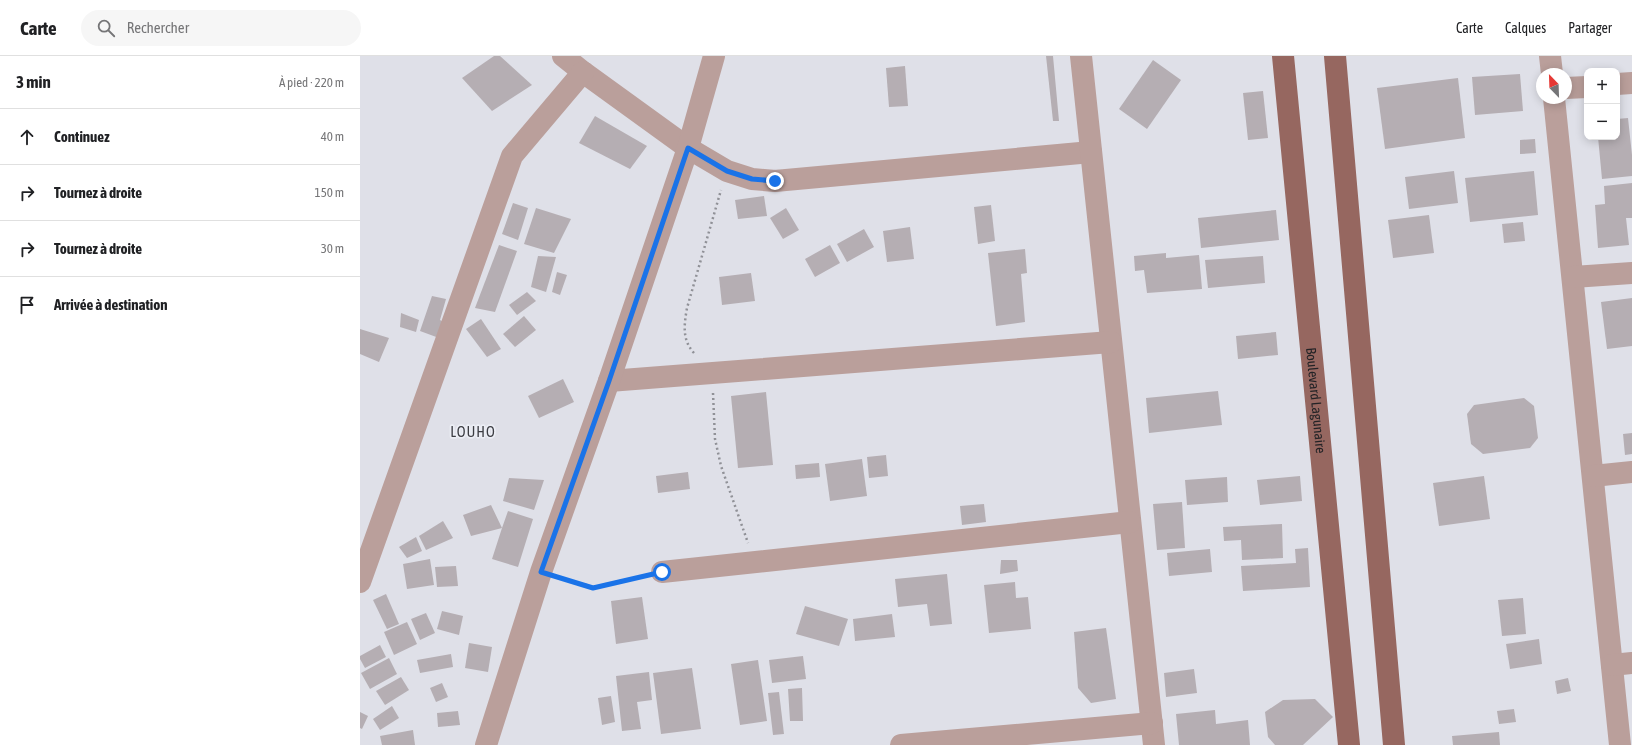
<!DOCTYPE html>
<html lang="fr">
<meta charset="utf-8">
<style>
body{margin:0;font-family:"Asap Condensed",sans-serif;background:#f6f6f6;color:#202124}
.controls{position:absolute;right:12px;top:12px;display:grid;overflow:hidden;border-radius:8px;box-shadow:0 2px 10px #0003}
.controls button{width:36px;height:36px;display:grid;place-items:center;padding:0;border:0;border-bottom:1px solid #e0e0e0;background:#fff;color:#202124;font:20px sans-serif}
.compass{position:absolute;left:1176px;top:12px;width:36px;height:36px;border-radius:50%;background:#fff;box-shadow:0 2px 10px #0003;rotate:337deg}
.stop{position:absolute;width:12px;height:12px;margin:-9px;border:3px solid #1a73e8;border-radius:50%;background:#fff}
.stop.end{background:#1a73e8;border-color:#fff;box-shadow:0 1px 4px #0008}
.list{margin:0;padding:0;list-style:none}
h2{display:flex;justify-content:space-between;align-items:center;height:52px;margin:0;padding:0 16px;font-size:17px}
h2 small{font-size:13px;font-weight:400;color:#757577}
.list li{display:grid;grid-template-columns:26px 1fr auto;gap:12px;align-items:center;box-sizing:border-box;height:56px;padding:0 16px;border-top:1px solid #e0e0e0}
.list b{display:block;font-size:15px;white-space:nowrap}
.list em{font-size:13px;font-style:normal;color:#757577}
.icon{flex:none;width:22px;height:22px;fill:none;stroke:currentColor;stroke-width:2;stroke-linecap:round;stroke-linejoin:round}
.map{position:relative;flex:none;width:1272px;height:689px;overflow:hidden}
header{display:flex;align-items:center;gap:24px;box-sizing:border-box;height:56px;padding:0 20px;background:#fff;border-bottom:1px solid #e0e0e0}
header strong{font-size:19px}
nav{display:flex;gap:22px;margin-inline-start:auto;font-size:14px}
.search{width:280px;height:36px;background:#f6f6f6;display:flex;align-items:center;gap:10px;box-sizing:border-box;padding:0 14px;border-radius:22px;color:#757577;font-size:15px}
main{display:flex}
aside{flex:1;background:#fff}
.map>svg:first-child{display:block}
</style>
<header>
<strong>Carte</strong>
<div class="search"><svg class="icon" aria-label="search" viewBox="0 0 24 24"><circle cx="10" cy="10" r="6"/><path d="M15 15l6 6"/></svg>Rechercher</div>
<nav><a>Carte</a><a>Calques</a><a>Partager</a></nav>
</header>
<main>
<aside>
<h2>3 min<small>À pied · 220 m</small></h2>
<ul class="list">
<li><svg class="icon" aria-label="ahead" viewBox="0 0 24 24"><path d="M12 20V5M6 11l6-6 6 6"/></svg><div><b>Continuez</b></div><em>40 m</em></li>
<li><svg class="icon" aria-label="right" viewBox="0 0 24 24"><path d="M7 20v-9h11M14 6l5 5-5 5"/></svg><div><b>Tournez à droite</b></div><em>150 m</em></li>
<li><svg class="icon" aria-label="right" viewBox="0 0 24 24"><path d="M7 20v-9h11M14 6l5 5-5 5"/></svg><div><b>Tournez à droite</b></div><em>30 m</em></li>
<li><svg class="icon" aria-label="arrive" viewBox="0 0 24 24"><path d="M6 21V4h12l-3 4 3 4H6"/></svg><div><b>Arrivée à destination</b></div></li>
</ul>
</aside>
<div class="map">
<svg width="1272" height="689" viewBox="0 0 1272 689">
<rect width="100%" height="100%" fill="#dfe0e8"/>
<g fill="#b5aeb3">
<path d="M134,0H140L172,29L132,55L102,22Z"/>
<path d="M686,0H693L699,65H693Z"/>
<path d="M793,4L821,24L787,73L759,53Z"/>
<path d="M545,10L548,50L529,51L526,12Z"/>
<path d="M1160,18L1163,55L1115,59L1112,21Z"/>
<path d="M1098,22L1105,82L1025,93L1017,32Z"/>
<path d="M903,35L908,82L888,84L883,37Z"/>
<path d="M235,60L287,90L270,113L219,87Z"/>
<path d="M1268,62L1272,99V120L1242,123L1238,81H1257V63Z"/>
<path d="M1175,83L1176,97L1160,98V84Z"/>
<path d="M1094,115L1098,147L1049,153L1045,121Z"/>
<path d="M1174,115L1178,159L1110,166L1105,122Z"/>
<path d="M1272,127V162H1266L1269,189L1238,192L1235,149L1245,148L1244,130Z"/>
<path d="M404,140L407,160L378,163L375,144Z"/>
<path d="M153,147L168,152L158,184L142,178Z"/>
<path d="M631,149L635,185L618,188L614,151Z"/>
<path d="M176,152L211,163L194,197L164,188Z"/>
<path d="M426,152L439,174L423,183L410,162Z"/>
<path d="M916,154L919,184L841,192L838,162Z"/>
<path d="M1069,159L1074,197L1033,202L1028,164Z"/>
<path d="M1163,166L1165,185L1144,187L1142,168Z"/>
<path d="M550,171L554,203L527,206L523,175Z"/>
<path d="M504,173L514,191L487,206L477,188Z"/>
<path d="M139,189L157,195L135,256L115,252Z"/>
<path d="M470,189L480,207L455,221L445,203Z"/>
<path d="M665,193L667,217L661,218L665,266L636,270L628,197Z"/>
<path d="M806,197V202L839,199L842,233L787,237L784,214L775,215L774,200Z"/>
<path d="M178,200L196,201L186,236L171,231Z"/>
<path d="M903,200L905,227L848,232L845,204Z"/>
<path d="M197,216L207,219L200,239L192,236Z"/>
<path d="M391,217L395,245L362,249L359,221Z"/>
<path d="M167,236L176,245L157,259L149,249Z"/>
<path d="M72,240L86,243L80,264L85,267L79,282L60,275Z"/>
<path d="M1272,242V290L1247,293L1241,246Z"/>
<path d="M41,257L59,264L56,276L40,271Z"/>
<path d="M164,260L176,274L155,291L143,278Z"/>
<path d="M121,263L141,293L127,301L106,273Z"/>
<path d="M0,273L29,282L19,306L0,298Z"/>
<path d="M916,276L918,299L878,303L876,280Z"/>
<path d="M203,323L214,346L179,362L168,340Z"/>
<path d="M858,335L862,369L789,377L786,342Z"/>
<path d="M406,336L413,409L378,412L371,340Z"/>
<path d="M1164,342L1174,350L1178,382L1170,392L1123,398L1111,388L1107,358L1114,349Z"/>
<path d="M1272,377V398L1265,399L1263,378Z"/>
<path d="M526,399L528,420L509,422L507,401Z"/>
<path d="M502,403L507,440L470,445L465,408Z"/>
<path d="M459,407L460,421L436,423L435,409Z"/>
<path d="M328,416L330,433L298,437L296,420Z"/>
<path d="M940,420L942,445L900,449L897,424Z"/>
<path d="M1124,420L1130,463L1079,470L1073,427Z"/>
<path d="M867,421L868,446L827,449L825,424Z"/>
<path d="M149,422L184,424L174,454L143,445Z"/>
<path d="M822,446L825,492L797,494L793,448Z"/>
<path d="M624,448L626,466L602,469L600,450Z"/>
<path d="M131,449L142,472L148,455L173,463L158,511L132,503L142,472L111,480L103,459Z"/>
<path d="M83,465L93,482L66,494L59,480Z"/>
<path d="M922,468L923,502L882,504L881,484L864,485L863,471Z"/>
<path d="M56,481L62,495L47,502L39,491Z"/>
<path d="M948,492L950,531L883,535L881,510L936,507L935,493Z"/>
<path d="M850,493L852,516L809,520L807,497Z"/>
<path d="M70,503L74,529L47,533L43,508Z"/>
<path d="M641,504H657L658,515L640,518Z"/>
<path d="M96,510L98,530L77,531L75,511Z"/>
<path d="M587,518L592,568L570,570L567,548L538,551L535,523Z"/>
<path d="M655,526L656,542L668,541L671,573L629,577L624,529Z"/>
<path d="M26,538L39,568L27,573L13,544Z"/>
<path d="M282,541L288,583L256,588L251,545Z"/>
<path d="M1163,542L1166,578L1142,580L1138,544Z"/>
<path d="M445,550L488,563L479,590L436,578Z"/>
<path d="M82,555L103,560L99,579L77,573Z"/>
<path d="M66,557L75,577L60,584L51,563Z"/>
<path d="M532,558L535,581L495,585L493,563Z"/>
<path d="M47,566L57,588L34,599L24,576Z"/>
<path d="M746,572L756,643L731,647L718,632L714,576Z"/>
<path d="M1179,583L1182,608L1150,613L1146,588Z"/>
<path d="M109,587L132,591L128,616L105,612Z"/>
<path d="M20,589L26,601L5,612L0,603V600Z"/>
<path d="M91,598L93,611L60,617L57,604Z"/>
<path d="M443,600L446,623L412,627L409,604Z"/>
<path d="M29,602L37,618L10,633L1,617Z"/>
<path d="M398,604L407,665L380,669L371,608Z"/>
<path d="M332,612L341,673L301,678L293,617Z"/>
<path d="M834,613L837,637L806,641L804,617Z"/>
<path d="M289,616L292,644L277,646L281,673L262,675L256,620Z"/>
<path d="M41,621L49,634L25,649L16,635Z"/>
<path d="M1208,622L1211,635L1197,638L1195,625Z"/>
<path d="M82,627L88,641L76,646L70,632Z"/>
<path d="M442,632L443,665H430L428,633Z"/>
<path d="M419,636L424,678L413,679L408,637Z"/>
<path d="M251,640L255,666L242,669L238,642Z"/>
<path d="M955,643L973,661L943,689H915L908,681L905,656L923,644Z"/>
<path d="M32,650L39,662L20,674L13,663Z"/>
<path d="M1154,653L1156,666L1139,668L1137,655Z"/>
<path d="M855,654L856,668L888,664L890,689H819L816,658Z"/>
<path d="M98,655L100,669L78,671L77,657Z"/>
<path d="M0,656L8,660L2,673L0,672Z"/>
<path d="M53,674L55,689H22L20,680Z"/>
<path d="M1139,676L1140,689H1093L1092,680Z"/>
</g>
<g fill="none" stroke-linecap="round" stroke-linejoin="round">
<g stroke="#909197" stroke-width="2.5" stroke-dasharray="2 3" stroke-linecap="butt">
<path d="M334,297C322,284 324,269 327,252L361,134"/>
<path d="M353,337L355,383L361,410L388,487"/>
<path d="M201,522L233,531L283,520"/>
</g>
<g stroke="#ba9f9b" stroke-width="22">
<path d="M203,0L223,16L328,92L367,115L392,123L415,125L731,96"/>
<path d="M721,0L794,689"/>
<path d="M1190,0L1192,18"/>
<path d="M1257,28L1272,27"/>
<path d="M1206,32L1227,31"/>
<path d="M1194,42L1260,689"/>
<path d="M1213,221L1272,217"/>
<path d="M249,325L751,286"/>
<path d="M1233,420L1272,416"/>
<path d="M302,516L770,466"/>
<path d="M0,526L152,100L223,16"/>
<path d="M1252,609L1272,607"/>
<path d="M126,689L181,516L249,325L328,92L354,0"/>
<path d="M541,689L792,667"/>
</g>
<g stroke="#966760" stroke-width="22">
<path id="s1" d="M923,0L989,689"/>
<path d="M975,0L1034,689"/>
</g>
</g>
<g fill="none" stroke-linecap="round" stroke-linejoin="round">
<path stroke="#1a73e8" stroke-width="5" d="M302,516L233,532L181,516L249,325L328,92L367,115L392,123L415,125"/>
</g>
<g text-anchor="middle" dominant-baseline="central" stroke-width="3.5" stroke-linejoin="round" paint-order="stroke">
<g font-size="14" fill="#232326" stroke="#eceef5">
<text stroke="none"><textPath href="#s1" startOffset="346">Boulevard Lagunaire</textPath></text>
</g>
<g font-size="15" letter-spacing="1" fill="#3c3d43" stroke="#eceef5">
<text x="113" y="375">LOUHO</text>
</g>
</g>
</svg>
<div class="controls">
<button>+</button>
<button>−</button>
</div>
<svg class="compass" viewBox="-18 -18 36 36"><path d="M0-13l5 13h-10z" fill="#e53935"/><path d="M0 13l5-13h-10z" fill="#757577"/></svg>
<div class="stop" style="left:302px;top:516px"></div>
<div class="stop end" style="left:415px;top:125px"></div>
</div>
</main>
